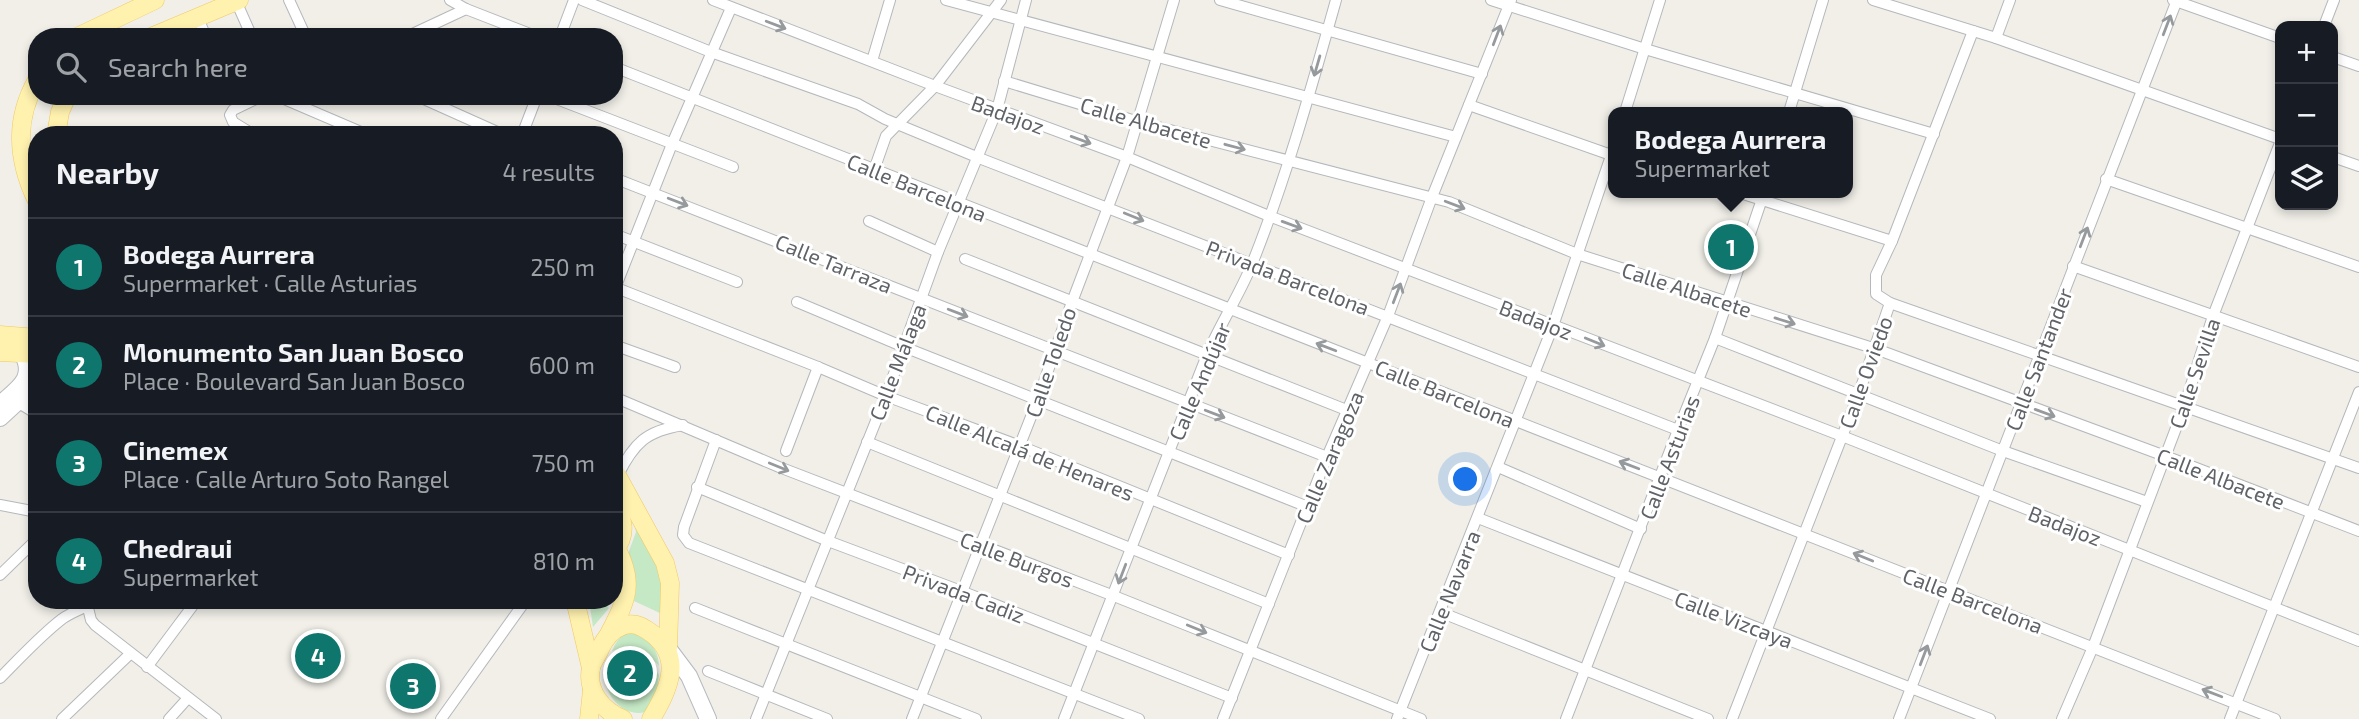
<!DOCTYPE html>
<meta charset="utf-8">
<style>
body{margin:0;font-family:"Exo 2",sans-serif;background:#20242c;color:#f1f3f6}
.controls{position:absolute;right:21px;top:21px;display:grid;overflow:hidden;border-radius:14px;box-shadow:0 4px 10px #0003}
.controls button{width:63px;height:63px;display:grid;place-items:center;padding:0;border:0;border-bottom:2px solid #363941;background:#171b24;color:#f1f3f6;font:35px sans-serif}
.you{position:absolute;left:1466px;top:480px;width:24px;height:24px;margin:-18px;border:5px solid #fff;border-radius:50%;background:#1a73e8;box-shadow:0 0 0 10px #1a73e833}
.badge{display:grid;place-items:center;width:46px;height:46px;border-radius:50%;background:#0f766e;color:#fff;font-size:23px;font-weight:700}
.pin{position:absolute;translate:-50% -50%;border:4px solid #fff;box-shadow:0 2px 7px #0006}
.popup{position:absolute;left:1608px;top:107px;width:245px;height:91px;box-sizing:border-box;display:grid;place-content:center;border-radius:14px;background:#171b24;filter:drop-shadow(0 2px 5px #0005);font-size:23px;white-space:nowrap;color:#9ea1a6}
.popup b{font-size:26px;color:#f1f3f6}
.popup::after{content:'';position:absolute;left:50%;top:100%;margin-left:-14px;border:14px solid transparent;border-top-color:#171b24}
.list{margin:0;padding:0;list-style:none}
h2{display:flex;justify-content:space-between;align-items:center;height:91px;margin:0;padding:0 28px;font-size:30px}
h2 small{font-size:23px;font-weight:400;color:#9ea1a6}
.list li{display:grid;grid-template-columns:46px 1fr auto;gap:21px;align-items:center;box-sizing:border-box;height:98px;padding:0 28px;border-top:2px solid #363941}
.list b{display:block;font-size:26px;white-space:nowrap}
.list p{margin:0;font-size:23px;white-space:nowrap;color:#9ea1a6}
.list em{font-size:23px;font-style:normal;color:#9ea1a6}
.icon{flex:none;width:38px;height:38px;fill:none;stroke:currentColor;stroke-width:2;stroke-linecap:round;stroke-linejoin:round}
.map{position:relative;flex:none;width:2359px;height:719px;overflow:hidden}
.search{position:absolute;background:#171b24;box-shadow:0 4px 10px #0003;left:28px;top:28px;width:595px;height:77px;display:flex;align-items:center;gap:18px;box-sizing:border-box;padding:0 24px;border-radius:28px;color:#9ea1a6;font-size:26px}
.panel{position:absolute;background:#171b24;box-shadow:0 4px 10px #0003;left:28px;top:126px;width:595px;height:483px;border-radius:28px}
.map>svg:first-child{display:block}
</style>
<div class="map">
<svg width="2359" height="719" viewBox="0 0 2359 719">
<rect width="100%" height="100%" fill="#f1efe8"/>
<g fill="#c5e8c5">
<path d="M635,527L659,566L662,579V614L634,601C638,584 635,569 628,554L636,532Z"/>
<path d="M589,600H602L609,608L593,627Z"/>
<path d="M632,632C649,639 658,648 659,666C645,649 634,644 612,651C617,640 621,633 632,632Z"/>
<path d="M635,653L647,659L652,677H656L657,672L659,675L657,691L645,712C619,719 595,684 609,660L621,654Z"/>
</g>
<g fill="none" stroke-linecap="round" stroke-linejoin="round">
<g stroke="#b5b8bc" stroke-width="12">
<g id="street">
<path d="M289,0L306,37"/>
<path d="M450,0L466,9L538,37"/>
<path d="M582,0L711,52L858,104L885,119L979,158L1678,430"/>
<path d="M713,0L935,86L1127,157L1269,216L1842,436L2359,641"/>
<path d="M946,0L1456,137"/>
<path d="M1220,0L1482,74"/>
<path d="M1491,0L1645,49L1934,134"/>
<path d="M1873,0L1996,38L2280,139"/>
<path d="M2173,0L2280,38"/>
<path d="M236,1L252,37"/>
<path d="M198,18L206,37"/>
<path d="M2324,26L2334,0"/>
<path d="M1973,31L1892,241L1876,275V294L1890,303L2359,468"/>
<path d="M406,37L466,9"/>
<path d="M560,37L574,0"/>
<path d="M1996,38L2010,0"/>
<path d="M2333,57L2359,66"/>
<path d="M872,61L890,0"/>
<path d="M614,67L2275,719"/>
<path d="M1004,81L1139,122L1449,202L1577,254L1876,349L2165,456L2359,531"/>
<path d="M277,96L368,135"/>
<path d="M417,96L504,135"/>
<path d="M549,96L733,167"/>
<path d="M1469,105L1614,156"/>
<path d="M1625,112L1660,0"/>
<path d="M1789,112L1823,0"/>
<path d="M254,135L233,122L230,115L233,110L262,96"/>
<path d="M522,135L537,96"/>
<path d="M2333,157L2359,166"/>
<path d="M874,170L886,136L935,86L1001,0"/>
<path d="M614,178C852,270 1089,366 1327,457"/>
<path d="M2106,179L2359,267"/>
<path d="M1740,193L1892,241"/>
<path d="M869,221L938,252"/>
<path d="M614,234L737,282"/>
<path d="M965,259L1349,411"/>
<path d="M2073,266L2359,367"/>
<path d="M614,287L818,367L886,396L1020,446L1289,555"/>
<path d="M614,291L672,144L731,8"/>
<path d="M797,302L904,347L1308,507"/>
<path d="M1715,338L2003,451L2147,502"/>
<path d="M614,345L675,367"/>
<path d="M614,397L779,467L1114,596L1421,719"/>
<path d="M14,400L37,414"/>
<path d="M716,440L684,527L683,535L689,543L1139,719"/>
<path d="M867,442L1269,604"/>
<path d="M786,451L818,367"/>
<path d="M1498,467L1641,529"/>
<path d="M618,475C634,443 646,431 683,425"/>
<path d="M697,487L828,541L961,591L1232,698"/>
<path d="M0,505L37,512"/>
<path d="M1478,518L1990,719"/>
<path d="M0,575L37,539"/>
<path d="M86,600L91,620L95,625L216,719"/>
<path d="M695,608L976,719"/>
<path d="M1440,612L1708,719"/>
<path d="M147,667L197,600"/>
<path d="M708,671L827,719"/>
<path d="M0,678C20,658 40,636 62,619C73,611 86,608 97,600"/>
<path d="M62,719L130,654"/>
<path d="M169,719L188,698"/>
<path d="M441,719L526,600"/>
<path d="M756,719L886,396L938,252L997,110L1026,0"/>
<path d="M912,719L1038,399L1072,302L1127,157L1174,0"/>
<path d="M1064,719L1207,355C1220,324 1239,296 1252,264C1286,179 1311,89 1336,0"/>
<path d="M1223,719L1327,457L1388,316L1432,197L1511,0"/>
<path d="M1397,719L1553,326L1614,147"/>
<path d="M1566,719L1678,430L1715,338L1764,193"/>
<path d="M1732,719L1859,393L1890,303"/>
<path d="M1899,719L2177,0"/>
<path d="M2062,719L2093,647L2184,407L2213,316L2280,143"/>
<path d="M2230,719L2359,392"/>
</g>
</g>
<g stroke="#b6babf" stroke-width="18">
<g id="secondary">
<path d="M0,404C18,388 36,378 22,353"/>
<path d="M0,418L37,384"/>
<path d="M668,648L689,676L708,719"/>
</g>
</g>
<g stroke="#f2c960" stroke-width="19">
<g id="primary">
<path d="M77,37L155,0"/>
<path d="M151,37L239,0"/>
<path d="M37,80C14,120 17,160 37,201"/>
<path d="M56,135L60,112L67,96"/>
<path d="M0,335L37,338"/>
<path d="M0,352L37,354"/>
<path d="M614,470L665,563L670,583L668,648"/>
<path d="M614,501C623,519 628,534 614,551"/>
<path d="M575,600L591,668"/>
<path d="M609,634C628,598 635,581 614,544"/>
<path d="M589,719L592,690"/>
<path d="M623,719C603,711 586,691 591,668C592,662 598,655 600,649C605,638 611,630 622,626C632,622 639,625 647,630C685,654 670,688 651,719"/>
</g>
</g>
<use href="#street" stroke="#fff" stroke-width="10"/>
<use href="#secondary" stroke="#fff" stroke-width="16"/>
<use href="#primary" stroke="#fff2af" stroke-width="18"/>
</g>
<defs><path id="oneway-shaft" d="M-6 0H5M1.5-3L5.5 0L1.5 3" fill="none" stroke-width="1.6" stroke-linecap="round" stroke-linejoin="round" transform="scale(1.75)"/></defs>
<g stroke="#979a9d">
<use href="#oneway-shaft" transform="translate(776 25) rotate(21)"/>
<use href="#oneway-shaft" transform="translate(2167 25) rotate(-69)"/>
<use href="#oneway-shaft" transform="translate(1497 35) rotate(-69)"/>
<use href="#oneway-shaft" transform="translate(1317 66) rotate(106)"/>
<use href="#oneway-shaft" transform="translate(1081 140) rotate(20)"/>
<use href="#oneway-shaft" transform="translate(1235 147) rotate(15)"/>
<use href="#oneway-shaft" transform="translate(678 202) rotate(21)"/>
<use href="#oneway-shaft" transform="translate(1455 205) rotate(21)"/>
<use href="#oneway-shaft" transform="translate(1134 217) rotate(22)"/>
<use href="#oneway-shaft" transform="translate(1292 225) rotate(20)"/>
<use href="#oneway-shaft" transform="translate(2084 237) rotate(-69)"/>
<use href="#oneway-shaft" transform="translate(1397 293) rotate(-69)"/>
<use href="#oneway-shaft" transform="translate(958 313) rotate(21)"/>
<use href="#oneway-shaft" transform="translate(1785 321) rotate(17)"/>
<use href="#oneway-shaft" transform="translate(1595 342) rotate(22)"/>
<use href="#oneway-shaft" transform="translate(1326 347) rotate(-159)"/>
<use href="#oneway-shaft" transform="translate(2045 413) rotate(20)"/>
<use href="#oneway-shaft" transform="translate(1215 414) rotate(21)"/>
<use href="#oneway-shaft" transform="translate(1629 465) rotate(-159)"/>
<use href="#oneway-shaft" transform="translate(779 467) rotate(22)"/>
<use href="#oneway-shaft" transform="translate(1863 557) rotate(-158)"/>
<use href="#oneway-shaft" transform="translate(1122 574) rotate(111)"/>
<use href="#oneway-shaft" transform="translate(1197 629) rotate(22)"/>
<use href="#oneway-shaft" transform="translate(1924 655) rotate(-69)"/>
<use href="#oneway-shaft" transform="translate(2212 693) rotate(-159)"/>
</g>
<g text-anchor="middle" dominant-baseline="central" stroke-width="6" stroke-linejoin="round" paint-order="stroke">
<g font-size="21" fill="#5f6368" stroke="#fff">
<text transform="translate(1008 114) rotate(20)">Badajoz</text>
<text transform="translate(1146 122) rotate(16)">Calle Albacete</text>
<text transform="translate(917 187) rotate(22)">Calle Barcelona</text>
<text transform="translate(834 263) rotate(22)">Calle Tarraza</text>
<text transform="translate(1288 277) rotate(21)">Privada Barcelona</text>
<text transform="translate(1687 289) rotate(18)">Calle Albacete</text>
<text transform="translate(1536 319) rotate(21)">Badajoz</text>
<text transform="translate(2038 359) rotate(-69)">Calle Santander</text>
<text transform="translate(897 362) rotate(-69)">Calle Málaga</text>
<text transform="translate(1050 362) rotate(-71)">Calle Toledo</text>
<text transform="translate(1865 372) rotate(-70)">Calle Oviedo</text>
<text transform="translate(2194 373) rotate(-71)">Calle Sevilla</text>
<text transform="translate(1199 381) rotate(-67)">Calle Andújar</text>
<text transform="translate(1445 393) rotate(22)">Calle Barcelona</text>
<text transform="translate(1030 452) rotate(22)">Calle Alcalá de Henares</text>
<text transform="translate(1329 457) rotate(-67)">Calle Zaragoza</text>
<text transform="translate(1669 457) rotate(-69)">Calle Asturias</text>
<text transform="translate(2221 478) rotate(21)">Calle Albacete</text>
<text transform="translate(2065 525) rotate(21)">Badajoz</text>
<text transform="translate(1017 559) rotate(21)">Calle Burgos</text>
<text transform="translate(1449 591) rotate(-68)">Calle Navarra</text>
<text transform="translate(964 593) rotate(21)">Privada Cadiz</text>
<text transform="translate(1973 600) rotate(21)">Calle Barcelona</text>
<text transform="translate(1734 619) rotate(21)">Calle Vizcaya</text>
</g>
</g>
</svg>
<div class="controls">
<button>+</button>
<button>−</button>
<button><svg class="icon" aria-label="layers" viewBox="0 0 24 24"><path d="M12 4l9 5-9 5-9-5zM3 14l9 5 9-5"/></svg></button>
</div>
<div class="you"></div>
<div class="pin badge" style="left:1731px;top:247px">1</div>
<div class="popup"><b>Bodega Aurrera</b>Supermarket</div>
<div class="pin badge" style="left:630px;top:673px">2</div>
<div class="pin badge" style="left:413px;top:686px">3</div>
<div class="pin badge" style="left:318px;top:656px">4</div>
<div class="search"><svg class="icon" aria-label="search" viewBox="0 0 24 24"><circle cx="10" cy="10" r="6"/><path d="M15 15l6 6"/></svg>Search here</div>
<section class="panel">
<h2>Nearby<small>4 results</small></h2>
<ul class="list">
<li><span class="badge">1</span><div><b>Bodega Aurrera</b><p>Supermarket · Calle Asturias</p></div><em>250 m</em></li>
<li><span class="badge">2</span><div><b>Monumento San Juan Bosco</b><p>Place · Boulevard San Juan Bosco</p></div><em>600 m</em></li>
<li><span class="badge">3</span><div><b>Cinemex</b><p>Place · Calle Arturo Soto Rangel</p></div><em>750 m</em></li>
<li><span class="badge">4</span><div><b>Chedraui</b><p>Supermarket</p></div><em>810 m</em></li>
</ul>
</section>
</div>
